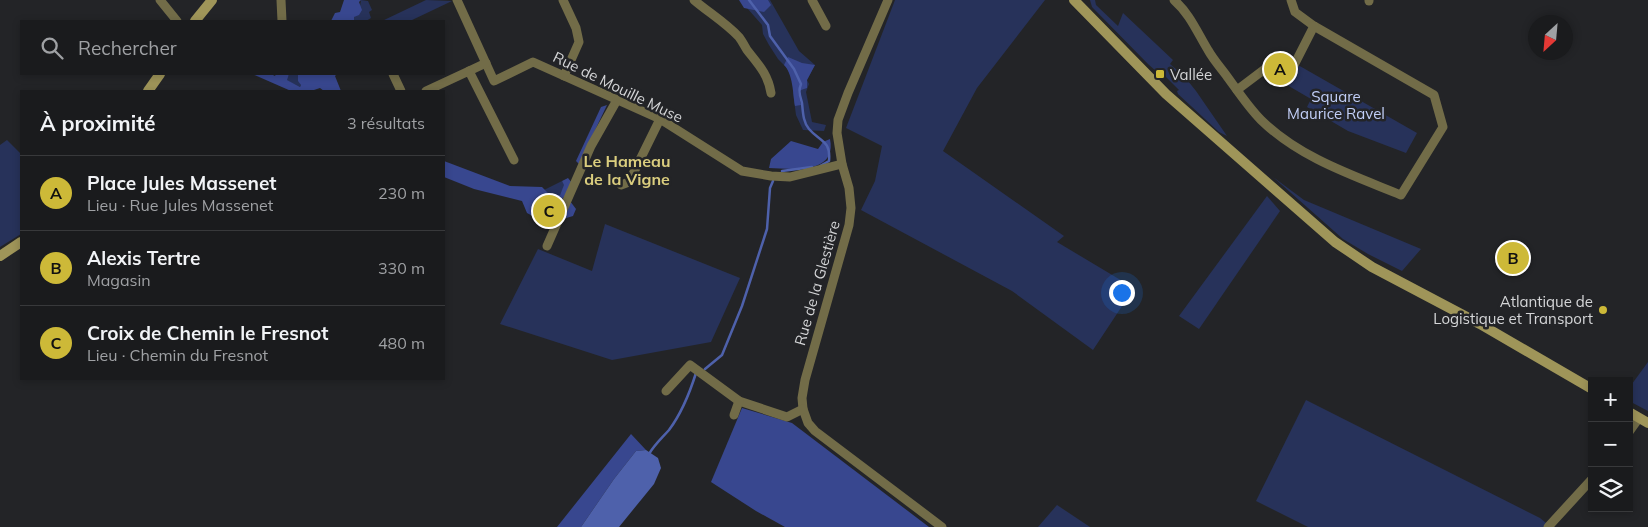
<!DOCTYPE html>
<html lang="fr">
<meta charset="utf-8">
<style>
body{margin:0;font-family:Mulish,sans-serif;background:#27282a;color:#f1f3f6}
.controls{position:absolute;right:15px;bottom:15px;display:grid;overflow:hidden;border-radius:0px;box-shadow:0 2px 8px #0003}
.controls button{width:45px;height:45px;display:grid;place-items:center;padding:0;border:0;border-bottom:1px solid #38393b;background:#1a1b1d;color:#f1f3f6;font:25px sans-serif}
.compass{position:absolute;left:1528px;top:15px;width:45px;height:45px;border-radius:50%;background:#1a1b1d;box-shadow:0 2px 8px #0003;rotate:206deg}
.you{position:absolute;left:1121px;top:292px;width:18px;height:18px;margin:-12px;border:4px solid #fff;border-radius:50%;background:#1a73e8;box-shadow:0 0 0 8px #1a73e833}
.badge{display:grid;place-items:center;width:32px;height:32px;border-radius:50%;background:#cdb938;color:#111;font-size:16px;font-weight:700}
.pin{position:absolute;translate:-50% -50%;border:2px solid #fff;box-shadow:0 1px 5px #0006}
.list{margin:0;padding:0;list-style:none}
h2{display:flex;justify-content:space-between;align-items:center;height:65px;margin:0;padding:0 20px;font-size:21px}
h2 small{font-size:16px;font-weight:400;color:#9fa1a4}
.list li{display:grid;grid-template-columns:32px 1fr auto;gap:15px;align-items:center;box-sizing:border-box;height:75px;padding:0 20px;border-top:1px solid #38393b}
.list b{display:block;font-size:19px;white-space:nowrap}
.list p{margin:0;font-size:16px;white-space:nowrap;color:#9fa1a4}
.list em{font-size:16px;font-style:normal;color:#9fa1a4}
.icon{flex:none;width:28px;height:28px;fill:none;stroke:currentColor;stroke-width:2;stroke-linecap:round;stroke-linejoin:round}
.map{position:relative;flex:none;width:1648px;height:527px;overflow:hidden}
.search{position:absolute;background:#1a1b1d;box-shadow:0 2px 8px #0003;left:20px;top:20px;width:425px;height:55px;display:flex;align-items:center;gap:12px;box-sizing:border-box;padding:0 18px;border-radius:0px;color:#9fa1a4;font-size:19px}
.panel{position:absolute;background:#1a1b1d;box-shadow:0 2px 8px #0003;left:20px;top:90px;width:425px;height:290px;border-radius:0px}
.map>svg:first-child{display:block}
</style>
<div class="map">
<svg width="1648" height="527" viewBox="0 0 1648 527">
<rect width="100%" height="100%" fill="#232427"/>
<g fill="#27325a">
<path d="M361,0L368,1L372,10L369,12L371,18L366,21H354L353,18L360,6Z"/>
<path d="M426,0L452,1L410,21H382Z"/>
<path d="M740,0H770L799,51L815,65L807,80L809,84L806,92L812,122L826,125L824,131L803,130L796,115L793,93L795,85L787,68L778,59L769,45L763,34L762,25Z"/>
<path d="M895,0H1045L977,88L943,151L1064,236L1057,242L1134,288L1093,350L1012,291L861,210L875,181L882,146L846,128Z"/>
<path d="M1090,0H1095L1096,5L1118,26L1123,13L1173,60L1170,64L1184,76L1196,91L1227,136L1219,132L1178,94L1177,91L1179,90L1161,72H1157L1148,64L1092,7Z"/>
<path d="M1298,65L1417,133L1406,153L1348,131L1307,107L1311,99L1287,85Z"/>
<path d="M289,74H298L301,85L300,87L286,80Z"/>
<path d="M7,140L21,154V234L0,247V145Z"/>
<path d="M1273,177L1304,200L1421,249L1402,271L1368,254L1343,239Z"/>
<path d="M562,181L565,185L560,195L548,194L544,190Z"/>
<path d="M1267,196L1280,211L1199,329L1179,316Z"/>
<path d="M605,224L740,278L711,342L612,360L500,324L538,249L592,271Z"/>
<path d="M1648,362V411L1629,401V388Z"/>
<path d="M1306,400L1540,518L1551,527H1308L1256,501Z"/>
<path d="M1057,505L1090,527H1038Z"/>
</g>
<g fill="#38478f">
<path d="M344,0H361L359,2L362,10L359,15L354,17V21H331L335,13L340,12Z"/>
<path d="M739,0H768L771,5L764,12L744,8Z"/>
<path d="M788,57L802,63L815,65L807,80V88L798,91L801,105L795,106C793,94 793,74 784,65Z"/>
<path d="M252,74H271L275,76L276,74H289L287,80L300,87L301,85L298,81V74H337L335,76L341,91H324L320,88L311,91H291Z"/>
<path d="M607,105L579,164L576,161L601,107Z"/>
<path d="M830,139C837,175 792,169 769,168L771,159L791,141L818,149L823,142Z"/>
<path d="M444,161L510,186L542,187L549,194L560,195L564,185L562,181L568,178L572,183C564,203 559,200 542,209L551,211L570,201L576,209L573,216L550,223L540,220L527,213L522,201L474,189L444,177Z"/>
<path d="M742,408L792,423L929,527H785L756,511L711,482Z"/>
<path d="M631,434L646,450L636,451L614,479L581,527H557Z"/>
</g>
<path fill="#4e61ab" d="M646,450L658,458L661,468L654,484L619,527H581L614,479L636,451Z"/>
<g fill="none" stroke-linecap="round" stroke-linejoin="round">
<g stroke="#4e61ab" stroke-width="2.5">
<path d="M749,0L768,25L770,36L794,69L801,84C798,92 800,95 802,103C803,112 803,122 809,129C820,142 831,140 829,161L820,166"/>
<path d="M782,171L812,167"/>
<path d="M705,369L722,355L742,306L767,229L770,188L773,181"/>
<path d="M649,454C655,444 662,438 669,430C681,414 690,392 696,373"/>
</g>
<g stroke="#726c48" stroke-width="9">
<path d="M160,0L177,21"/>
<path d="M281,0L282,21"/>
<path d="M457,0L494,81L533,62L660,119L742,171L771,176L790,177L842,164"/>
<path d="M563,0L576,28L579,42L564,76"/>
<path d="M694,0C708,12 726,23 739,37C742,41 744,45 747,50C758,64 768,74 771,93"/>
<path d="M812,0L826,26"/>
<path d="M888,0L848,93L838,120L837,133L842,164L849,188L851,208L849,225L805,380L802,398L803,409L808,423L815,431L942,527"/>
<path d="M1174,0C1190,14 1197,32 1208,50C1213,59 1220,67 1226,75C1237,90 1248,107 1261,120C1300,158 1352,175 1401,195L1443,127L1434,95L1314,26L1295,12L1291,0"/>
<path d="M1369,1V0"/>
<path d="M469,71L486,63"/>
<path d="M393,74L401,91"/>
<path d="M1289,75L1314,26"/>
<path d="M1237,90L1270,65"/>
<path d="M426,91L469,71L514,160"/>
<path d="M621,185L629,182L660,119"/>
<path d="M547,246L591,146L617,100"/>
<path d="M666,391L690,365L739,401L787,417L803,409"/>
<path d="M734,415L739,401"/>
<path d="M1629,432L1639,418"/>
<path d="M1548,527L1592,479"/>
</g>
<g stroke="#9f9559" stroke-width="10">
<path d="M1074,0L1166,94L1335,242L1372,267L1480,324L1592,389"/>
<path d="M195,21L212,0"/>
<path d="M148,91L160,74"/>
<path d="M0,256L21,242"/>
<path d="M1629,412L1648,423"/>
</g>
</g>
<g fill="#cdb938" stroke="#232427" stroke-width="2">
<rect x="1155" y="69" width="10" height="10" rx="2.5"/>
<circle cx="1603" cy="310" r="5"/>
</g>
<g text-anchor="middle" dominant-baseline="central" stroke-width="5" stroke-linejoin="round" paint-order="stroke">
<g font-size="15" fill="#d4d5d7" stroke="#232427" text-anchor="start">
<text x="1170" y="74">Vallée</text>
<text x="1593" y="301" text-anchor="end">Atlantique de<tspan x="1593" dy="17">Logistique et Transport</tspan></text>
</g>
<g font-size="15" fill="#d4d5d7" stroke="#232427">
<text transform="translate(618 87) rotate(26)">Rue de Mouille Muse</text>
<text transform="translate(817 283) rotate(-74)">Rue de la Glestière</text>
</g>
<g font-size="15" fill="#c2cff8" stroke="#232427">
<text x="1336" y="96">Square<tspan x="1336" dy="17">Maurice Ravel</tspan></text>
</g>
<g font-size="16" font-weight="bold" fill="#dacd7e" stroke="#232427">
<text x="627" y="161">Le Hameau<tspan x="627" dy="18">de la Vigne</tspan></text>
</g>
</g>
</svg>
<div class="controls">
<button>+</button>
<button>−</button>
<button><svg class="icon" aria-label="layers" viewBox="0 0 24 24"><path d="M12 4l9 5-9 5-9-5zM3 14l9 5 9-5"/></svg></button>
</div>
<svg class="compass" viewBox="-18 -18 36 36"><path d="M0-13l5 13h-10z" fill="#e53935"/><path d="M0 13l5-13h-10z" fill="#9fa1a4"/></svg>
<div class="you"></div>
<div class="pin badge" style="left:1280px;top:69px">A</div>
<div class="pin badge" style="left:1513px;top:258px">B</div>
<div class="pin badge" style="left:549px;top:211px">C</div>
<div class="search"><svg class="icon" aria-label="search" viewBox="0 0 24 24"><circle cx="10" cy="10" r="6"/><path d="M15 15l6 6"/></svg>Rechercher</div>
<section class="panel">
<h2>À proximité<small>3 résultats</small></h2>
<ul class="list">
<li><span class="badge">A</span><div><b>Place Jules Massenet</b><p>Lieu · Rue Jules Massenet</p></div><em>230 m</em></li>
<li><span class="badge">B</span><div><b>Alexis Tertre</b><p>Magasin</p></div><em>330 m</em></li>
<li><span class="badge">C</span><div><b>Croix de Chemin le Fresnot</b><p>Lieu · Chemin du Fresnot</p></div><em>480 m</em></li>
</ul>
</section>
</div>
